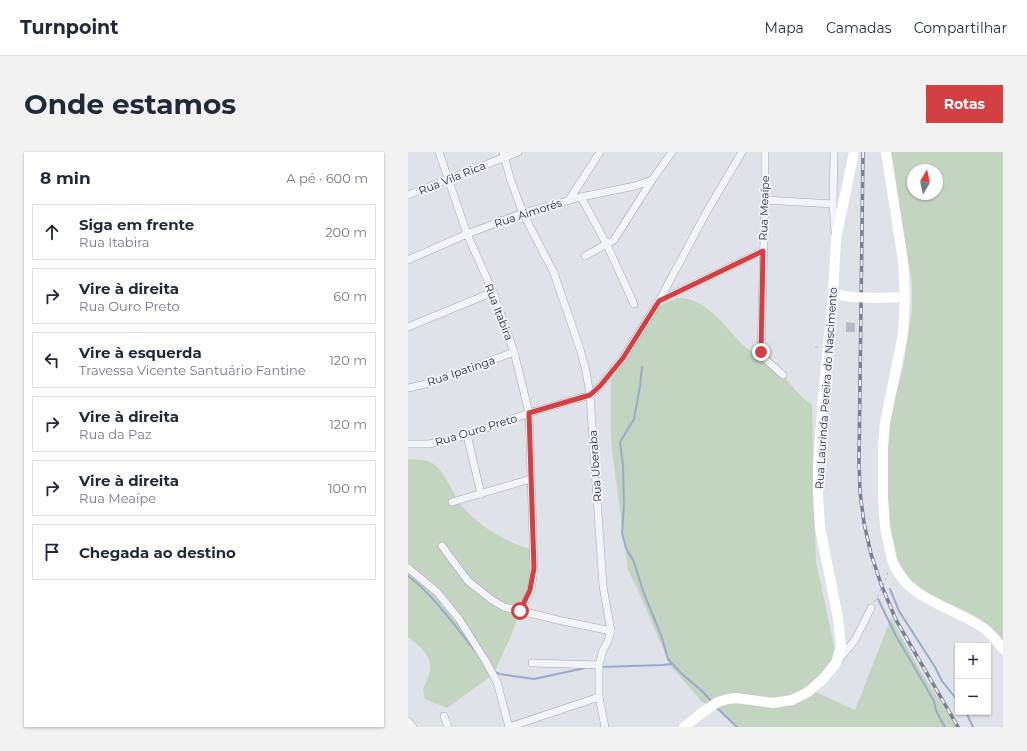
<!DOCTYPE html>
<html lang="pt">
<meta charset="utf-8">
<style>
body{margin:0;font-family:Montserrat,sans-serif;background:#f2f2f3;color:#1f2937}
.controls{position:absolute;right:12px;bottom:12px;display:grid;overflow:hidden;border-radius:0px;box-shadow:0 1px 3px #0004}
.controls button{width:36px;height:36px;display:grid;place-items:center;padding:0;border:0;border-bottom:1px solid #e0e1e3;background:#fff;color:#1f2937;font:20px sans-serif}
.compass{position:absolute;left:499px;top:12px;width:36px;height:36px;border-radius:50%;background:#fff;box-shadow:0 1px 3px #0004;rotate:9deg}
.stop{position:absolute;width:12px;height:12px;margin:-9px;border:3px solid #d34044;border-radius:50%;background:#fff}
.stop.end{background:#d34044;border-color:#fff;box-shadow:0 1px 4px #0008}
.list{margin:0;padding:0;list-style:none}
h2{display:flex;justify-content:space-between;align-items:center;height:52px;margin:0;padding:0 16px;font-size:17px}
h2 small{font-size:13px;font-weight:400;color:#747a83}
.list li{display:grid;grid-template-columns:26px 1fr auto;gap:12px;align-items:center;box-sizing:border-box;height:56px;margin:0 8px 8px;padding:0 8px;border:1px solid #e0e1e3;border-radius:0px}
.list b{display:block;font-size:15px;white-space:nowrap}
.list p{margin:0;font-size:13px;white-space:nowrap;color:#747a83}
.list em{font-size:13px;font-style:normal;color:#747a83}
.icon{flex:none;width:22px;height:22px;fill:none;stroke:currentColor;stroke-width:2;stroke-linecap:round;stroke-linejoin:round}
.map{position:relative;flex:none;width:595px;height:575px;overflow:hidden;border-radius:0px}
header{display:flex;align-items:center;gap:24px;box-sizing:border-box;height:56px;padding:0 20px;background:#fff;border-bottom:1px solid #e0e1e3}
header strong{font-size:19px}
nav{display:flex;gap:22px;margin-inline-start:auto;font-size:14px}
.intro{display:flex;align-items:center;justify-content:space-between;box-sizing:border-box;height:96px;padding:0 24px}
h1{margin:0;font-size:28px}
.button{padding:10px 18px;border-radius:0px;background:#d34044;color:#fff;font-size:14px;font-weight:700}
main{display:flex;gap:24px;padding:0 24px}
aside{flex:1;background:#fff;border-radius:0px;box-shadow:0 1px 3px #0004}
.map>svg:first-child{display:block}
</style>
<header>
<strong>Turnpoint</strong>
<nav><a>Mapa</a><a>Camadas</a><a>Compartilhar</a></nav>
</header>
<div class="intro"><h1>Onde estamos</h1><a class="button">Rotas</a></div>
<main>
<aside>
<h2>8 min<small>A pé · 600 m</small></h2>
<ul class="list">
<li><svg class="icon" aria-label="ahead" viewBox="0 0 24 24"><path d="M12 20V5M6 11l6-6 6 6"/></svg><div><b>Siga em frente</b><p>Rua Itabira</p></div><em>200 m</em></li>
<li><svg class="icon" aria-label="right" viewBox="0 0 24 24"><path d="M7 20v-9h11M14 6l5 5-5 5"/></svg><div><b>Vire à direita</b><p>Rua Ouro Preto</p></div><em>60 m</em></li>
<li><svg class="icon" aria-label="left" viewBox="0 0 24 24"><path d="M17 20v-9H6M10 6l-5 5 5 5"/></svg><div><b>Vire à esquerda</b><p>Travessa Vicente Santuário Fantine</p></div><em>120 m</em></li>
<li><svg class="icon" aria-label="right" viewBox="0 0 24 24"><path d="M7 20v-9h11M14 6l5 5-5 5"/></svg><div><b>Vire à direita</b><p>Rua da Paz</p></div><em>120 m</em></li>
<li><svg class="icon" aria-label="right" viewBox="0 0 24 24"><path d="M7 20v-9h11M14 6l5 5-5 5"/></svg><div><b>Vire à direita</b><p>Rua Meaípe</p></div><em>100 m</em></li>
<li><svg class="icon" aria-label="arrive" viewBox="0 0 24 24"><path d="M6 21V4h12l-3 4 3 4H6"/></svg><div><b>Chegada ao destino</b></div></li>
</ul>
</aside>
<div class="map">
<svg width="595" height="575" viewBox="0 0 595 575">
<rect width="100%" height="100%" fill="#e0e2e9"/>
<g fill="#c3d4c0" fill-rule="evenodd">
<path d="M481,0H595V493L508,436L477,390L478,279L495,216L504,157V131ZM505,18H529V42H505Z"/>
<path d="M270,146C299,146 316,174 335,193C340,198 347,201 353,205C359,210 366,215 372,221C383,231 391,245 404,253L408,410L429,507L423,520L408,540L447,558L483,466L512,518L548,575H327L312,560L293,549L262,513L230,438L220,418L204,298L203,283V229L248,157L260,150Z"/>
<path d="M0,307C6,308 13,307 19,309C36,313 43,341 54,354C71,374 96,389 121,397L124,401V410L120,432L104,482L93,505L86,522L39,556L17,547L15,537C29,511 22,502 0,485Z"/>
</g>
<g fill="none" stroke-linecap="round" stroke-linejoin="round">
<g stroke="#99abcb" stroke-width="2">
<path d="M234,215L232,234L226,267L212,290L215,313L216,353L214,381L218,396L226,410L235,439L253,483L260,507L273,521L294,539L304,550"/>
<path d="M0,424C28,445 47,475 69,501"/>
<path d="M482,437L491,459L527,515L534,529L550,549"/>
<path d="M470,447L487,482L526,549L528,559L537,575"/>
<path d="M193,515L255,513L264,512"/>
<path d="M87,520L92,522L126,527L177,516"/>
<path d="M308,555L329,575"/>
<path d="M558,560L565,575"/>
</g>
</g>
<path fill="#b7bbc6" d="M438,170L447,171V180H438Z"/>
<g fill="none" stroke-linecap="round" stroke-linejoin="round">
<g stroke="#a5a8b3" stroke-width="8">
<g id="street">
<path d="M31,0L59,82L85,140L106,200L114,232L121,261L126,416L123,438L112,459"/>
<path d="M95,0L103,29L115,61L146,121L172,197L178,219L182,243L195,434L203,479L200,489L195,498L191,513V545L197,575"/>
<path d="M357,0V48L353,200L355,205L375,223"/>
<path d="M426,0L425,52L427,80"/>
<path d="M0,43L110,0"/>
<path d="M173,45L199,93L226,152"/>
<path d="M161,48L192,0"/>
<path d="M357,48L425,52"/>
<path d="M177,104L206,88L244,28L264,0"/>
<path d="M0,108L59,82L115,61L173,45L227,34L244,28"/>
<path d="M251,149L355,99"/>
<path d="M0,175L85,140"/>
<path d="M0,236L22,231L106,200"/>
<path d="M59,283L73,342"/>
<path d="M0,292H20L33,290L59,283L121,261L182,243L192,234L215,206L251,149L298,61L334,0"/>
<path d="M44,350L123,327"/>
<path d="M34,394L60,429L84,448L96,455L150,468L203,479"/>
<path d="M0,416L29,440L51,467L77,508L89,530L101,575"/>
<path d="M429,510L447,488L463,456"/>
<path d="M124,511L191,513"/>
<path d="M36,564L40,575"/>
<path d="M0,569L5,575"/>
<path d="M101,575L191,545"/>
</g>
</g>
<g stroke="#babdc4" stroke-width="1" stroke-dasharray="3 3" stroke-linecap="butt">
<path d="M407,195H411"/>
<path d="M466,450L474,436L480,420"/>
</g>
<use href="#street" stroke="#f3f4f7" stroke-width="7"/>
<g stroke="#fff" stroke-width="10">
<path d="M478,0L495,109L497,145L495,182L477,271L475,295V345L477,375L484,408C498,448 544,454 574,475C582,480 589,489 595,497"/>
<path d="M425,142L444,145"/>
<path d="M469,146L497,145"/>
<path d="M276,575L295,560L310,550L320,547L328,546L365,551L384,548L400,540L415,527L428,511L433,493L430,466L412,376L410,343V314L415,244L425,142L428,87L446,0"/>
</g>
<g stroke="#797f94" stroke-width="3.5">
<path id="rail" d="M455,0L451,309L452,340L456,371L463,402L473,432L488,468L550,575"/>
</g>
<use href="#rail" stroke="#eff2f7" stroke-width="2" stroke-dasharray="6" stroke-linecap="butt"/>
<path stroke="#fff" stroke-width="10" d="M444,145L469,146"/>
</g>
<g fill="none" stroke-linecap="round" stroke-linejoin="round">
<path stroke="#d34044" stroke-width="5" d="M112,459L122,438L126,416L121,261L182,243L192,234L215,206L251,149L355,99L353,200"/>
</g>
<g text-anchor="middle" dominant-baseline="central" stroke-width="4" stroke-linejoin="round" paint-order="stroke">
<g font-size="11" fill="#282e41" stroke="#eff2f7">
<text transform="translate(44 26) rotate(-22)">Rua Vila Rica</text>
<text transform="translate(356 56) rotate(-88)">Rua Meaípe</text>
<text transform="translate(120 61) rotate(-18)">Rua Aimorés</text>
<text transform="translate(91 160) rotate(69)">Rua Itabira</text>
<text transform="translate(53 219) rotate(-19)">Rua Ipatinga</text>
<text transform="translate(418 236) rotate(-86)">Rua Laurinda Pereira do Nascimento</text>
<text transform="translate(68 278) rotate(-17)">Rua Ouro Preto</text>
<text transform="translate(187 314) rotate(-94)">Rua Uberaba</text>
</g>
</g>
</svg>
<div class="controls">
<button>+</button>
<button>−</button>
</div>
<svg class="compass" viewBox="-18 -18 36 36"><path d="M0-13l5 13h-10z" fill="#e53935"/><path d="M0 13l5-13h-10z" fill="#747a83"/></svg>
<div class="stop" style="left:112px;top:459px"></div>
<div class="stop end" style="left:353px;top:200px"></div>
</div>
</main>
